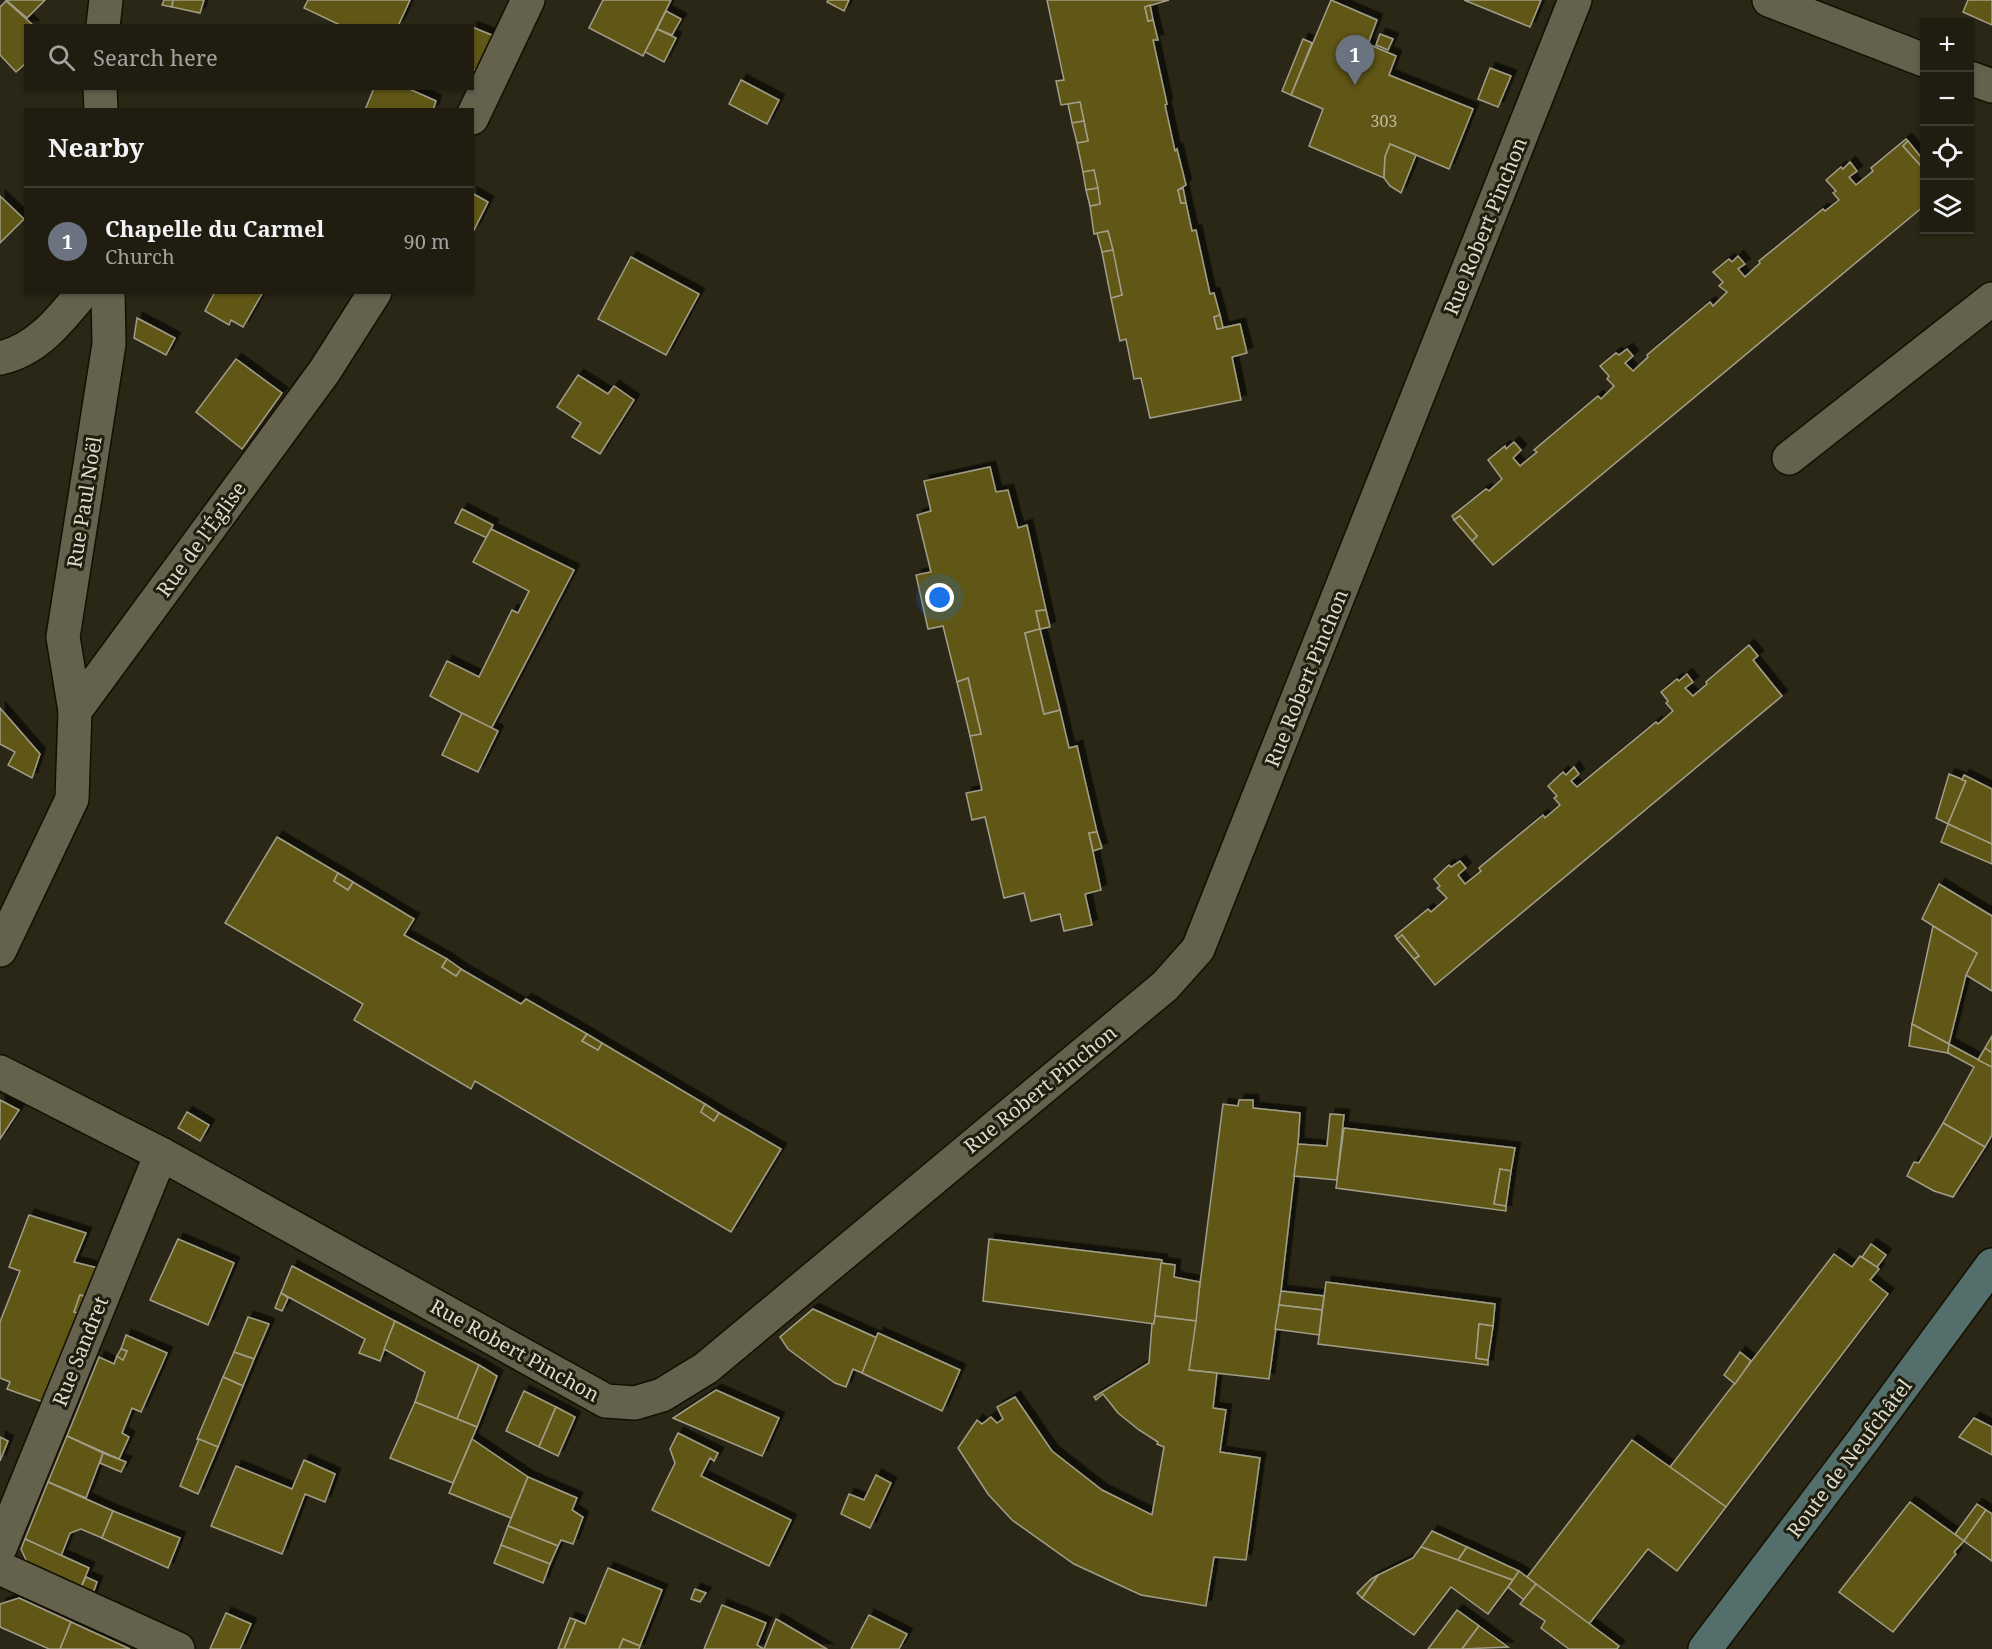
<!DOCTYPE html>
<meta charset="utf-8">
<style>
body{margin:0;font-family:"Noto Serif",serif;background:#282619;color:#f1f3f6}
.controls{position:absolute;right:18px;top:18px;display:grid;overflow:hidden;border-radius:0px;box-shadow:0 2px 4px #0004}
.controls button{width:54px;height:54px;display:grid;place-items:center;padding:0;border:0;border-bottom:2px solid #3d3b30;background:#201d10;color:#f1f3f6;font:30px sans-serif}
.you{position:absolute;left:940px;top:598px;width:21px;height:21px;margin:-15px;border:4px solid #fff;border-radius:50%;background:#1a73e8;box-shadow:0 0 0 9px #1a73e833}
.badge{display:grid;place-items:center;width:39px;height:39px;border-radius:50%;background:#db2777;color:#fff;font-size:20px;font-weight:700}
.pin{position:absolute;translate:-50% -50px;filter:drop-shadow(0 2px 3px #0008)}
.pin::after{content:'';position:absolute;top:32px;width:21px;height:18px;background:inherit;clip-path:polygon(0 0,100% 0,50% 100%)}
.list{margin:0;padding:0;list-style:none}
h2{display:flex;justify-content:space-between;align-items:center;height:78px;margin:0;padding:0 24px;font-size:26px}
h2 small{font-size:20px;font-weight:400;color:#a2a29f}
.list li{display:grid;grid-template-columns:39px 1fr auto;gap:18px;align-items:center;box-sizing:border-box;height:108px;padding:0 24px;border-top:2px solid #3d3b30}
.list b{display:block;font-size:22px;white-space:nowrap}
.list p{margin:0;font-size:20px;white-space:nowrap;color:#a2a29f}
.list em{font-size:20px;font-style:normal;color:#a2a29f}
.icon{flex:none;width:33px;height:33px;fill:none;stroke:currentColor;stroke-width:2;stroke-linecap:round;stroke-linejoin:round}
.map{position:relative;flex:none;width:1992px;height:1649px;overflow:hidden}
.search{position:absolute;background:#201d10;box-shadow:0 2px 4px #0004;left:24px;top:24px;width:450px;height:66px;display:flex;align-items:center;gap:15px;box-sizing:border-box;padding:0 21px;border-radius:0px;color:#a2a29f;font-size:22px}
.panel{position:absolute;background:#201d10;box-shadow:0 2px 4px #0004;left:24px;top:108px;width:450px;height:186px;border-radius:0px}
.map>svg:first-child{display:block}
</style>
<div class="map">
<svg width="1992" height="1649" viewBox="0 0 1992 1649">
<defs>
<filter id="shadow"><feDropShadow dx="5.5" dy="-5.5" stdDeviation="0" flood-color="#0009"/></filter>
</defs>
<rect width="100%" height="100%" fill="#2a2716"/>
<g fill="#615713" stroke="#a09e89" stroke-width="1.5" filter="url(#shadow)">
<path d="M6,0H45L27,18Z"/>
<path d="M164,0H173L172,7L162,5Z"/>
<path d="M173,0H204L200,13L172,7Z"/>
<path d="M308,0H410L398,26H342L304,8Z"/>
<path d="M603,0H671L643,56L589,28Z"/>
<path d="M828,0H849L844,11L827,2Z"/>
<path d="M1047,0H1169L1145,7L1148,21L1153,20L1158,40H1153L1167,104L1165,105L1175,151L1177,149L1186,185L1178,190L1181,203H1186L1192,231L1196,230L1210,294L1214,293L1220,315L1214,317L1217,329L1240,324L1247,353L1232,357L1241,400L1150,418L1141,378L1134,379L1126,339L1120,341L1111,298L1122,295L1108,231L1094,234L1090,206L1100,204L1094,170L1083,172L1077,143L1088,141L1080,102L1061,105L1056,81L1064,80Z"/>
<path d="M1331,0L1377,20L1368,44L1396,56L1389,75L1473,109L1449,169L1390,144L1385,157L1384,178L1309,146L1323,109L1291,95Z"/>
<path d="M1464,0H1541L1530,27Z"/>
<path d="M1968,0H1992V25L1963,12Z"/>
<path d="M6,1L34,26H26V63L16,72L0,55V7Z"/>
<path d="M1150,5L1153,20L1148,21L1145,7Z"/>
<path d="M666,11L681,19L672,35L657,29Z"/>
<path d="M472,27L494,36L478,71L472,69Z"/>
<path d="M657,29L676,38L664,62L645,52Z"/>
<path d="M1380,34L1393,39L1388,50L1376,45Z"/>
<path d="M1303,39L1312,43L1291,95L1282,91Z"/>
<path d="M1490,68L1511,76L1498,107L1478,99Z"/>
<path d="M741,80L779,100L767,124L729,104Z"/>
<path d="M374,88H407L436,101L433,110H365Z"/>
<path d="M1080,102L1084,121L1072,123L1068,104Z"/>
<path d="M1084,121L1088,141L1077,143L1072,123Z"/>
<path d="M1906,139L1908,141L1903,146L1922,167L1924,164V206L1493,565L1472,541L1477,536L1460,516L1454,520L1452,516L1486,489L1489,491L1502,479L1488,460L1505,446L1506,449L1514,442L1521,450L1513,458L1520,466L1537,452L1534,450L1598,396L1601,399L1614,386L1607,379L1609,376L1600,366L1616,353L1619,355L1627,349L1633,356L1625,363L1633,371L1648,357L1647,355L1710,302L1713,306L1727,292L1719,286L1723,282L1713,272L1729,259L1732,262L1738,256L1745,264L1738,269L1745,277L1760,263L1759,261L1823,209L1825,211L1839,200L1833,193L1836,191L1826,180L1841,167L1843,169L1850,162L1857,171L1849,177L1856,185L1873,171L1871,168Z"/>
<path d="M1908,141L1924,161L1922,167L1903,146Z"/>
<path d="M1390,144L1416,155L1401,193L1390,186L1384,178L1385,157Z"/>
<path d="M1094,170L1098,188L1086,190L1083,172Z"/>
<path d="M1098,188L1100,204L1090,206L1086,190Z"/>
<path d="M1183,188L1186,203H1181L1178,190Z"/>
<path d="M472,193L488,202L474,230L472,229Z"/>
<path d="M0,196L24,219L0,243Z"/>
<path d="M1108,231L1113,250L1102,252L1097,233Z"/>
<path d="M1113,250L1122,295L1111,298L1102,252Z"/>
<path d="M631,257L699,294L666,355L598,319Z"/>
<path d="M215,292H263L243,327L231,320L229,325L205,311Z"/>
<path d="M1220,315L1223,328L1217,329L1214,317Z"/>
<path d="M137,318L175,338L166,355L134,338Z"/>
<path d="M236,359L282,393L242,449L196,412Z"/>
<path d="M578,375L608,394L614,386L634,400L600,454L572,437L581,423L557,407Z"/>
<path d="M990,467L996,492L1008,490L1018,528L1027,525L1046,610L1036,611L1040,629L1025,633L1044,714L1060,710L1069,748L1077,746L1097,832L1089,833L1101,890L1085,894L1092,925L1064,931L1060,914L1031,921L1024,893L1004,898L985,817L972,820L966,793L982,790L970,736L981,734L968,678L957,682L943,626L928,629L916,575L931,572L917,515L931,511L924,481Z"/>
<path d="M462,509L493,525L487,538L455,523Z"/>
<path d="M1460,516L1477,536L1472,541L1454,520Z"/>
<path d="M491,529L574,570L491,729L430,696L447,661L479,677L512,610L518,613L529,591L473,562Z"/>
<path d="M1046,610L1050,627L1040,629L1036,611Z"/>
<path d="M1040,629L1060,710L1044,714L1025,633Z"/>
<path d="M1749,645L1758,656L1753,660L1782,696L1435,985L1414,959L1419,956L1402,935L1397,939L1395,936L1428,909L1431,912L1447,898L1437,888L1440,886L1434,879L1449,865L1451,867L1460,861L1466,868L1458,875L1465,884L1481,871L1479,868L1543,815L1545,818L1560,805L1554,798L1557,796L1548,786L1563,772L1566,775L1574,767L1579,774L1571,781L1577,787L1656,722L1658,724L1673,711L1666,703L1668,701L1661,692L1677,679L1679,681L1687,674L1693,682L1685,688L1693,696L1707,684L1706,682Z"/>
<path d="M968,678L981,734L970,736L957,682Z"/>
<path d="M0,708L40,754L32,778L8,765L15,752L0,744Z"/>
<path d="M462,713L498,731L478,772L442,755Z"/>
<path d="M1949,774L1966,781L1948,824L1936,818Z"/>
<path d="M1964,775L1992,789V844L1948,824L1966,781L1962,780Z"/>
<path d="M1948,824L1992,844V864L1941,842Z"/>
<path d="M1097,832L1102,848L1093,851L1089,833Z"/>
<path d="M277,837L338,873L334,881L348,890L353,882L414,919L404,935L447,959L442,967L456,976L461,969L521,1004L526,999L587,1034L582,1041L598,1050L602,1043L705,1104L701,1112L714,1121L719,1113L781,1149L731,1232L475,1081L471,1089L354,1020L363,1004L225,923Z"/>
<path d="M338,873L353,882L348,890L334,881Z"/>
<path d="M1939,884L1992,916V991L1966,975L1977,953L1922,919Z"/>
<path d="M1933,926L1977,953L1966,975L1949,1044L1912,1024Z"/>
<path d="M1402,935L1419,956L1414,959L1397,939Z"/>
<path d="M447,959L461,969L456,976L442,967Z"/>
<path d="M1912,1024L1949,1044L1948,1053L1909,1046Z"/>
<path d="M587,1034L602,1043L598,1050L582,1041Z"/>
<path d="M1992,1036V1053L1985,1048Z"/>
<path d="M1949,1044L1992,1067V1135L1985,1147L1943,1123L1974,1067L1948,1053Z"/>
<path d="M1985,1048L1992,1053V1067L1978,1060Z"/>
<path d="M0,1100L19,1110L0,1139Z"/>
<path d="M1239,1100H1253V1108L1300,1113L1298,1144L1281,1291L1269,1379L1189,1370L1223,1104L1238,1106Z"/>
<path d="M705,1104L719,1113L714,1121L701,1112Z"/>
<path d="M187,1112L209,1125L200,1141L178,1128Z"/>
<path d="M1330,1114L1344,1115L1337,1180L1294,1176L1298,1144L1327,1146Z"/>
<path d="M1943,1123L1985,1147L1953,1197L1934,1191L1907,1176L1914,1162L1919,1163Z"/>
<path d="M1344,1128L1515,1148L1511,1171L1500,1169L1494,1204L1506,1206V1211L1336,1188Z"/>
<path d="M1500,1169L1511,1171L1506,1206L1494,1204Z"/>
<path d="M29,1215L86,1233L74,1262L98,1268L87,1297L80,1295L74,1312L81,1314L46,1403L7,1389L10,1382L0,1378V1322L20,1271L9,1267Z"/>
<path d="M178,1239L234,1263L208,1325L150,1300Z"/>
<path d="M989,1239L1162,1260L1154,1324L983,1301Z"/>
<path d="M1871,1244L1886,1255L1877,1267L1862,1257Z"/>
<path d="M1834,1254L1852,1267L1860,1256L1877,1267L1879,1269L1870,1280L1888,1294L1726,1507L1670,1467Z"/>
<path d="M1161,1263L1175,1265L1174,1277L1200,1282L1196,1321L1155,1316Z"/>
<path d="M292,1266L395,1321L380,1361L359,1353L365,1339L281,1293Z"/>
<path d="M1326,1282L1495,1304L1493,1326L1479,1324L1476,1358L1488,1360V1365L1318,1344Z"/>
<path d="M1281,1291L1324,1296L1322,1310L1279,1305Z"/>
<path d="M281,1293L288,1298L282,1311L275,1308Z"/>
<path d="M80,1295L87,1297L81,1314L74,1312Z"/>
<path d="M1279,1305L1322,1310L1319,1335L1275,1329Z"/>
<path d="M813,1309L877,1338L862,1373L853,1369L846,1387L835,1383L815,1369L788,1349L780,1337Z"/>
<path d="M1155,1316L1196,1321L1189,1370L1217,1373L1213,1408L1226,1410L1220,1452L1260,1458L1246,1560L1214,1557L1206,1606L1141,1595L1074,1564L1012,1520L988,1494L958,1448L977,1420L982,1424L991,1417L997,1423L1003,1419L997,1407L1015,1397L1052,1451L1102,1490L1152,1515L1164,1447L1157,1444L1158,1442L1139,1430L1118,1413L1103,1394L1096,1400L1094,1397L1149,1363L1152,1324H1154Z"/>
<path d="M248,1317L269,1324L254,1359L234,1352Z"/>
<path d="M395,1321L479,1365L457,1419L415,1402L425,1372L384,1349Z"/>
<path d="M1479,1324L1493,1326L1488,1360L1476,1358Z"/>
<path d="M878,1333L960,1370L942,1411L862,1373Z"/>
<path d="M126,1335L167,1353L141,1412L132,1408L122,1433L129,1437L119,1459L67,1436L99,1357L114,1364L117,1356L123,1360L127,1351L121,1349Z"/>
<path d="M121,1349L127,1351L123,1360L117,1356Z"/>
<path d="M234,1352L254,1359L243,1386L223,1377Z"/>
<path d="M1740,1352L1751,1361L1735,1384L1724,1375Z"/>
<path d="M479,1365L497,1376L477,1427L457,1419Z"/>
<path d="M223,1377L243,1386L218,1447L197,1439Z"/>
<path d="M716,1390L779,1418L762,1456L673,1418Z"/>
<path d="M524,1391L556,1407L539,1447L506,1431Z"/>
<path d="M415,1402L477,1427L453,1483L390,1458Z"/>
<path d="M556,1407L575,1417L558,1456L539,1447Z"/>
<path d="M1974,1418L1992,1427V1455L1959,1437Z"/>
<path d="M678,1433L718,1453L714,1461L710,1458L701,1476L791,1520L769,1566L652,1510L675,1463L670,1449Z"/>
<path d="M67,1436L103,1453L86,1498L48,1482Z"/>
<path d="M0,1437L8,1441L0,1461Z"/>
<path d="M199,1439L218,1447L198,1494L180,1486Z"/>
<path d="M472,1439L528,1477L511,1518L449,1493Z"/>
<path d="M1632,1440L1726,1507L1677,1571L1648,1549L1589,1624L1527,1577Z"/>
<path d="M103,1453L126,1462L121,1472L100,1463Z"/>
<path d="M304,1460L335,1474L325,1502L305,1494L282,1554L211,1526L236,1466L292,1489Z"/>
<path d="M876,1475L891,1483L870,1528L841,1514L849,1494L864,1500Z"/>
<path d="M528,1477L577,1498L572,1510L583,1517L573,1544L561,1540L558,1546L508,1526Z"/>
<path d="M48,1482L113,1511L102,1538L81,1529L70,1533L61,1556L25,1539Z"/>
<path d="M1910,1502L1964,1541L1954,1552L1956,1554L1893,1632L1839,1592Z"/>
<path d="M1977,1504L1986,1510L1964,1541L1955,1534Z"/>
<path d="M1986,1510L1992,1514V1561L1964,1541Z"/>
<path d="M113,1511L180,1538L168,1568L102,1538Z"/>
<path d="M508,1526L558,1546L550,1564L501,1545Z"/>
<path d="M1432,1531L1467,1547L1458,1560L1421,1547Z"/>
<path d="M25,1539L89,1568L78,1594L32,1573L21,1549Z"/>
<path d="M501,1545L550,1564L543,1583L494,1563Z"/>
<path d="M1421,1547L1458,1560L1513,1580L1488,1614L1451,1587L1414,1635L1362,1598L1378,1575L1413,1558Z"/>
<path d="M1467,1547L1519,1571L1513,1580L1458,1560Z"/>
<path d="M608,1568L662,1590L640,1646L623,1639L619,1649H564L576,1620L585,1624Z"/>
<path d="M1519,1571L1536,1584L1524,1600L1508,1587Z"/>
<path d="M1378,1575L1362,1598L1357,1593L1371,1579Z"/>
<path d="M86,1577L97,1582L91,1599L78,1594Z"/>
<path d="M1536,1584L1619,1646L1617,1649H1569L1541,1628L1545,1621L1520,1604Z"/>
<path d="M695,1589L706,1593L700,1602L691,1599Z"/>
<path d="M19,1598L71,1622L60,1649H49L0,1627V1604Z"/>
<path d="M722,1605L766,1623L757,1645L764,1649H704Z"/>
<path d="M1457,1610L1479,1626L1462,1649H1428Z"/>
<path d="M226,1613L251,1624L240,1649H210Z"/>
<path d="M869,1615L907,1634L899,1649H851Z"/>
<path d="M570,1618L576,1620L564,1649H558Z"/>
<path d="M776,1619L778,1620L827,1649H764Z"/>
<path d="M71,1622L130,1649H60Z"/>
<path d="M1479,1626L1508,1647L1462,1649Z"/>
<path d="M623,1639L640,1646L639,1649H619Z"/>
</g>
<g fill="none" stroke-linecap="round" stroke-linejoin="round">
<g stroke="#131002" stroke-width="36">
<g id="minor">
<path d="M1769,0L1924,60"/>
<path d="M103,26L106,0"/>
<path d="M1970,78L1992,86"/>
<path d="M100,88L101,110"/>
<path d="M472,118L528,0"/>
<path d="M0,358C37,350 60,320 83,292"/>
<path d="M1789,458L1992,299"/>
<path d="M75,711L63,637L109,344L108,292"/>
<path d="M0,950L72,799L75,711L324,372L375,292"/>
<path d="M0,1072L161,1154L606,1401L635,1403L662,1395L706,1368L1165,986L1198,949L1575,0"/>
<path d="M0,1548L161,1154"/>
<path d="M0,1568L178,1649"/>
</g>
</g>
<g stroke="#131002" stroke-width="36">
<path id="secondary" d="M1705,1649L1864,1439L1992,1265"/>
</g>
<use href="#minor" stroke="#64614d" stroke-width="33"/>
<use href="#secondary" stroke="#546f6b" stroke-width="33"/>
</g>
<g text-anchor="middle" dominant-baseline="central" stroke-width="6" stroke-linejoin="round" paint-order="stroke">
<g font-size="16" fill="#bdbaa0">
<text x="1384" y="121">303</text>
</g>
<g font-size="20" fill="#dcdbcf" stroke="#201e0d">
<text transform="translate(1485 226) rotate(-68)">Rue Robert Pinchon</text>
<text transform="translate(84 502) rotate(-81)">Rue Paul Noël</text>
<text transform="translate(201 539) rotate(-54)">Rue de l'Église</text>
<text transform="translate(1306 678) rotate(-68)">Rue Robert Pinchon</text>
<text transform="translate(1040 1089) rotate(-39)">Rue Robert Pinchon</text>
<text transform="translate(515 1350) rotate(29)">Rue Robert Pinchon</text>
<text transform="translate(80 1351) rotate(-68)">Rue Sandret</text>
<text transform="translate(1849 1458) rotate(-53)">Route de Neufchâtel</text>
</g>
</g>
</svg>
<div class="controls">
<button>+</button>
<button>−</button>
<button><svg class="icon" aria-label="locate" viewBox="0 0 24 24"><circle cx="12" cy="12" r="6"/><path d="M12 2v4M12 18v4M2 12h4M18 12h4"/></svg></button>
<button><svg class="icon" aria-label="layers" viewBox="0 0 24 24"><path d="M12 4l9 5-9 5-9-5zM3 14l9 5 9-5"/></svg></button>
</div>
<div class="you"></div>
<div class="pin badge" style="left:1355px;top:85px;background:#6b7280">1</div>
<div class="search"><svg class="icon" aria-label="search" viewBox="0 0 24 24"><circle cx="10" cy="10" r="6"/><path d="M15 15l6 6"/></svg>Search here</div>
<section class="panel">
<h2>Nearby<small></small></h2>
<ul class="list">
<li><span class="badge" style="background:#6b7280">1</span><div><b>Chapelle du Carmel</b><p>Church</p></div><em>90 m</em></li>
</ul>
</section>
</div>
